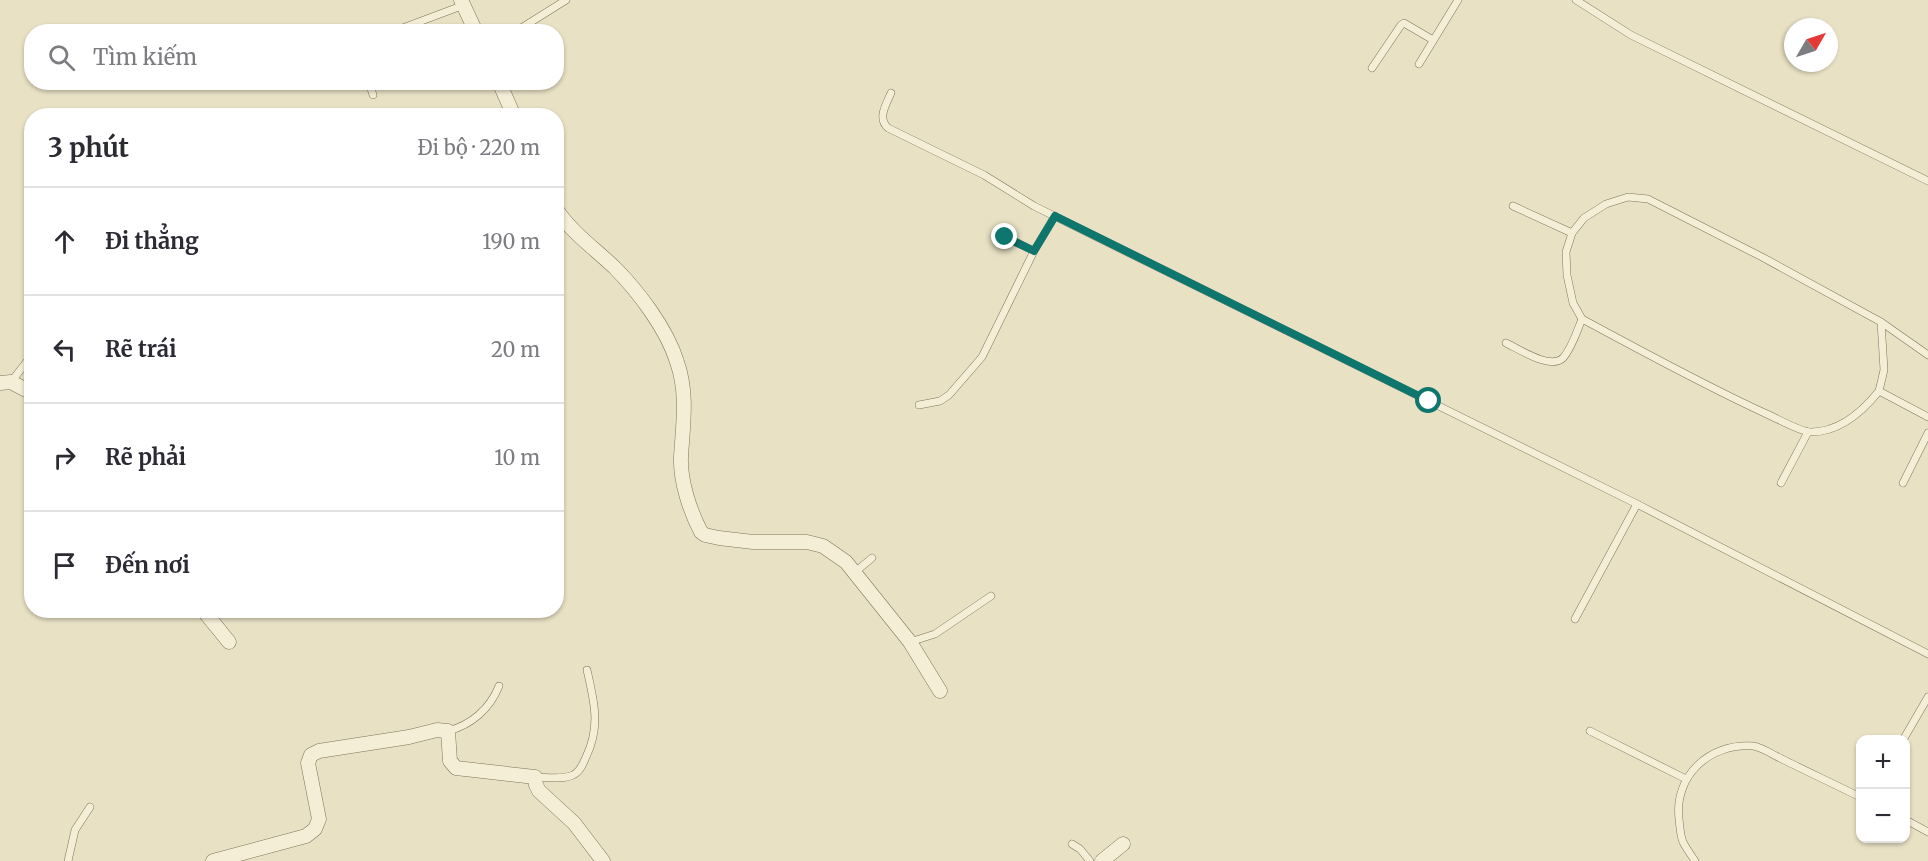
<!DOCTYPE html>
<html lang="vi">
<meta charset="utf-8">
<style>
body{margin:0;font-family:Merriweather,serif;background:#f7f7f7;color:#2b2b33}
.controls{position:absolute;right:18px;bottom:18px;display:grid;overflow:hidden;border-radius:12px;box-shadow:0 2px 4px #0004}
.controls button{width:54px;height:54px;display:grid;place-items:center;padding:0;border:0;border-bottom:2px solid #e1e1e2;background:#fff;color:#2b2b33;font:30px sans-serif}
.compass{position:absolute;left:1784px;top:18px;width:54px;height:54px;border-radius:50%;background:#fff;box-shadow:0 2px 4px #0004;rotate:51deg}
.stop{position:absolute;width:18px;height:18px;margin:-14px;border:4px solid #0f766e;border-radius:50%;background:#fff}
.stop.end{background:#0f766e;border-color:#fff;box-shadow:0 2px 6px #0008}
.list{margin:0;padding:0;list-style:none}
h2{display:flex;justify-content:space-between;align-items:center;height:78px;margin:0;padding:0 24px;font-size:26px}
h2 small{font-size:20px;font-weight:400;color:#7c7c81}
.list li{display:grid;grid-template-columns:39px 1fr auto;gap:18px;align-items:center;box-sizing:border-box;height:108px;padding:0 24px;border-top:2px solid #e1e1e2}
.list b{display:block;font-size:22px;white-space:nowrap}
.list em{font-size:20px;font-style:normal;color:#7c7c81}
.icon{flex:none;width:33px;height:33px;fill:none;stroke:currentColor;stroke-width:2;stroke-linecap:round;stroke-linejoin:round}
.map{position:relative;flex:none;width:1928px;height:861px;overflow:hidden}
.search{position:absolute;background:#fff;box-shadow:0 2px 4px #0004;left:24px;top:24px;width:540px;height:66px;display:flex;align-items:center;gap:15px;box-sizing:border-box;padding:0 21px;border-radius:24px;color:#7c7c81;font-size:22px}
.panel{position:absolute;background:#fff;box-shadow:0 2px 4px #0004;left:24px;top:108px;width:540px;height:510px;border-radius:24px}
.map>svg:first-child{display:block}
</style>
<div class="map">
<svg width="1928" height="861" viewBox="0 0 1928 861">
<rect width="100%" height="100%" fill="#e8e1c4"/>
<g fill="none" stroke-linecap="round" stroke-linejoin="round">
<g stroke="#81735d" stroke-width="8">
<g id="lane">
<path d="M1576,0L1631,35L1928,181"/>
<path d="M392,32L464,5"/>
<path d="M515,32L566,0"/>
<path d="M1419,64L1458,0"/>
<path d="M1372,68L1401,25L1404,23L1433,40"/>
<path d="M369,82L373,95"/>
<path d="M891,93C886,105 877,118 888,128L984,175L1034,206L1637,504L1928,654"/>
<path d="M1513,206L1572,233"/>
<path d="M1005,237L1034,251"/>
<path d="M1881,322L1928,355"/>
<path d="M1506,343C1519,349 1550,370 1563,358C1572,348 1577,331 1582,319"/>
<path d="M11,382L32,355"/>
<path d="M1879,391C1863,411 1839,432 1811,432C1801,432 1780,420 1769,415C1705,386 1644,352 1582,319L1573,303L1567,275L1566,252L1572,233L1584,218L1606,204L1628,197L1648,199L1762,257L1881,322L1884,370L1879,391L1928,417"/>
<path d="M919,405L940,401L949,395L982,357L1034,251L1055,216"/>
<path d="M1781,483L1808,432"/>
<path d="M1903,483L1928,433"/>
<path d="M855,572L872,558"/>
<path d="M1575,619L1637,504"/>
<path d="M910,642L935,634L991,596"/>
<path d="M448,731C471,725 490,709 499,686"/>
<path d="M1590,731L1686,779"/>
<path d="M1903,740L1928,697"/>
<path d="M535,777C546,777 563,780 573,775C580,772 583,764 586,757C601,726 594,701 587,670"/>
<path d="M1906,820L1928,832"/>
<path d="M1072,844L1080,849L1090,861"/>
<path d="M68,861L75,830L90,807"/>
<path d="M1695,861C1691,855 1686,848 1683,842C1680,835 1680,826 1679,819C1674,776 1709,743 1753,746C1762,747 1773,755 1782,759C1808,772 1834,784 1860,797"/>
</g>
</g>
<g stroke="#81735d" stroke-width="15">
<g id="street">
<path d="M461,0L476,32"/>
<path d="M499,82L514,116"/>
<path d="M556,209C572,233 594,248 614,267C638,291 667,329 677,362C688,393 683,424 681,457C680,481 690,511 701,532L705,535L719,538L753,542H807L823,546L846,562L910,642L940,691"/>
<path d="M0,383L11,382L32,393"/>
<path d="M203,610L229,642"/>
<path d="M213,861L306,836L315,829L319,819L308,763L311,755L319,751L409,737L437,730L448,731L450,761L456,768L535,777L536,785L539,791L574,823L603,861"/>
<path d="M1102,861L1123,844"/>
</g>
</g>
<use href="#lane" stroke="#f4eed6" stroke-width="7"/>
<use href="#street" stroke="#f4eed6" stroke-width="14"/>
</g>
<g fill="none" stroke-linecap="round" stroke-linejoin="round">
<path stroke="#0f766e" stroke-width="8" d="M1005,237L1034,251L1055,216L1429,401"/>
</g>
</svg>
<div class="controls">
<button>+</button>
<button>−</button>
</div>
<svg class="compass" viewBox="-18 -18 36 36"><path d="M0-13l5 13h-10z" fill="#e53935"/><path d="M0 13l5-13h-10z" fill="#7c7c81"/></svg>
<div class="stop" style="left:1429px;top:401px"></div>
<div class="stop end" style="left:1005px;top:237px"></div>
<div class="search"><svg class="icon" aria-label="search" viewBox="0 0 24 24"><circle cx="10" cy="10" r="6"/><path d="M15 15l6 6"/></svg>Tìm kiếm</div>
<section class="panel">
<h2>3 phút<small>Đi bộ · 220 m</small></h2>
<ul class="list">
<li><svg class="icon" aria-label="ahead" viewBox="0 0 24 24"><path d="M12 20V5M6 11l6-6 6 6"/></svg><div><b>Đi thẳng</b></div><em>190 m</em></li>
<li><svg class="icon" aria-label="left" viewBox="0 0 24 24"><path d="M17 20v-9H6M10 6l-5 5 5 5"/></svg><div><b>Rẽ trái</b></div><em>20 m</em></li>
<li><svg class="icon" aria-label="right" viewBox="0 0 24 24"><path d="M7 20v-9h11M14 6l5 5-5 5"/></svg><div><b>Rẽ phải</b></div><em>10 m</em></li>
<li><svg class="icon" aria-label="arrive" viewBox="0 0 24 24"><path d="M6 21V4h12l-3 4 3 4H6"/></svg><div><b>Đến nơi</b></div></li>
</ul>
</section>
</div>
